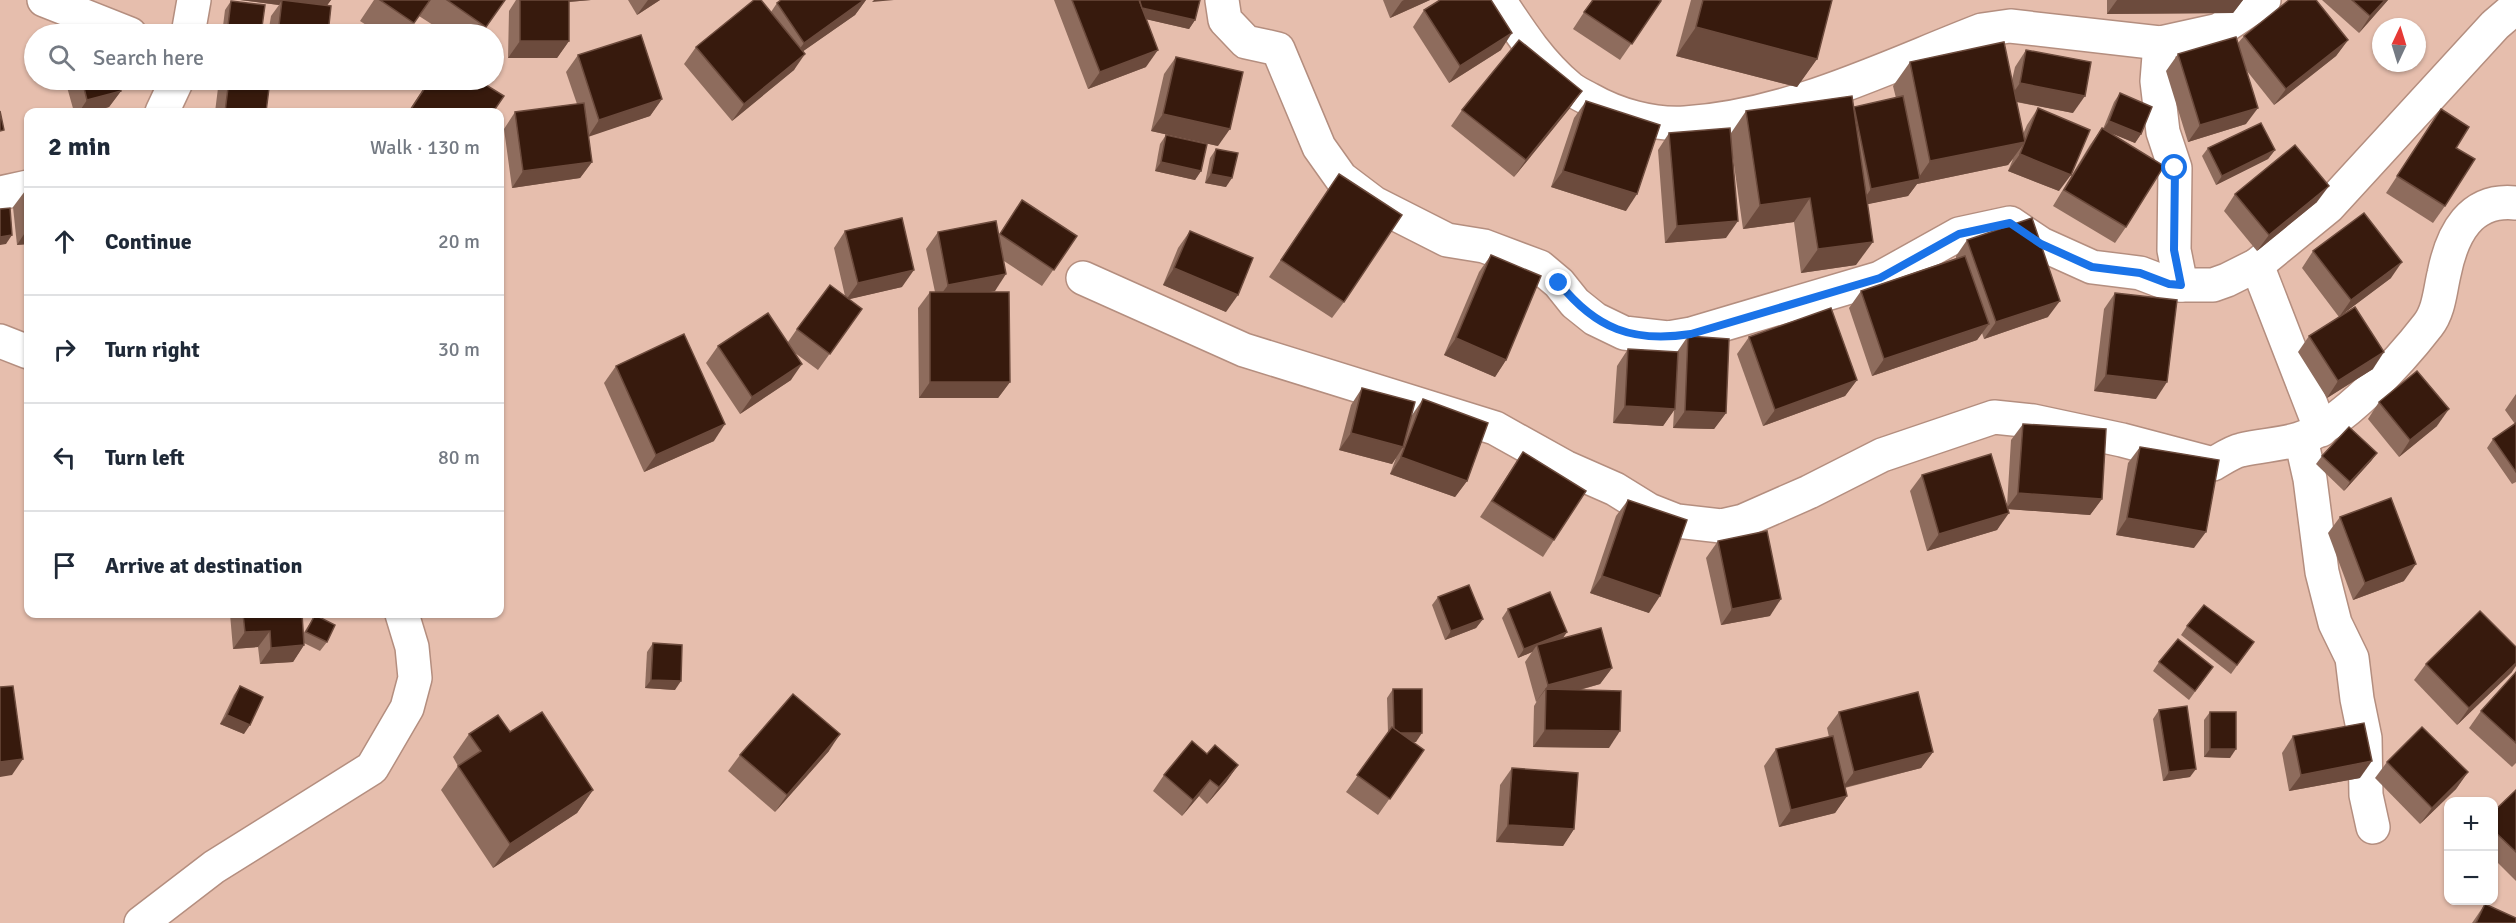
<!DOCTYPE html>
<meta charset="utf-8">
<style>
body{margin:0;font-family:Signika,sans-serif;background:#f2f2f3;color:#1f2937}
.controls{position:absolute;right:18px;bottom:18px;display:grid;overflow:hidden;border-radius:12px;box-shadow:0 2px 4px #0004}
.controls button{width:54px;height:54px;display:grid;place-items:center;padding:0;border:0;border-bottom:2px solid #e0e1e3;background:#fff;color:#1f2937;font:30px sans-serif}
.compass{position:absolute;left:2372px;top:18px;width:54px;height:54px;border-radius:50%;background:#fff;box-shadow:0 2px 4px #0004;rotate:4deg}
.stop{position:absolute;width:18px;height:18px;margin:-14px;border:4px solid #1a73e8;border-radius:50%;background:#fff}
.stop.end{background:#1a73e8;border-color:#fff;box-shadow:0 2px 6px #0008}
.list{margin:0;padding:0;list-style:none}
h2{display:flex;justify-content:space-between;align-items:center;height:78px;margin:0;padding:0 24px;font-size:26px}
h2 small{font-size:20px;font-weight:400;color:#747a83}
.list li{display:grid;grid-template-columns:39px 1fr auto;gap:18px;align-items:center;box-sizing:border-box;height:108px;padding:0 24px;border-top:2px solid #e0e1e3}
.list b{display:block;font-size:22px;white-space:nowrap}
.list em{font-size:20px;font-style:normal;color:#747a83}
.icon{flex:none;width:33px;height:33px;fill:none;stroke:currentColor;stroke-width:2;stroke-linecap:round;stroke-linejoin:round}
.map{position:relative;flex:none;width:2516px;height:923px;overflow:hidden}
.search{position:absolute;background:#fff;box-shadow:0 2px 4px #0004;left:24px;top:24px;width:480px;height:66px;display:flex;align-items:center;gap:15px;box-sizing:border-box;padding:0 21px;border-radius:33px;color:#747a83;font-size:22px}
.panel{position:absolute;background:#fff;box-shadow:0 2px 4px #0004;left:24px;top:108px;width:480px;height:510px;border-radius:12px}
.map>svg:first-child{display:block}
</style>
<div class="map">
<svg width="2516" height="923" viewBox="0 0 2516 923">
<rect width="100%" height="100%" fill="#e6bead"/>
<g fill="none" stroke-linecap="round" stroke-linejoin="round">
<g stroke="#b48e7f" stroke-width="36">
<g id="minor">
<path d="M44,0L130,34"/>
<path d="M1222,0L1225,20L1246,42L1278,49L1319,147L1341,178L1374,203L1447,240L1484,246L1540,267L1559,283L1575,303L1595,319L1624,333L1668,338L1691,334L1880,278L1959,234L2010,223L2041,244L2092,267L2140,273L2169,284L2181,285H2213L2227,280L2257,265L2328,207L2495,25L2516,7"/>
<path d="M1499,0C1520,32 1540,63 1570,88C1575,92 1583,96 1589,99C1617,115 1652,125 1685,123C1790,116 1886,67 1982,30L2010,26L2160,43L2219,30L2264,0"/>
<path d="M188,34L194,0"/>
<path d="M2160,43L2157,81L2163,132L2175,168L2174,250L2181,285"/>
<path d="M162,112L177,80"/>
<path d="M0,193L28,187"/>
<path d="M2257,265L2321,430"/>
<path d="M1083,278L1244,350L1495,428L1565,467L1615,489L1649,510L1677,521L1721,526L1743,521L1809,492L1882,455L1994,417L2033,421L2122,440L2213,464C2222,459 2232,452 2241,450C2261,445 2280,445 2299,439C2341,426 2401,360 2428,325C2439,311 2440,291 2444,274C2452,234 2470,198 2516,203"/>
<path d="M0,341L28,352"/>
<path d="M2301,439L2310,479L2322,572L2335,623L2352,658L2357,699L2365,738L2366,795L2373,827"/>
<path d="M141,923L214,867L372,768L407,708L415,678L412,647L402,614"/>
</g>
</g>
<use href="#minor" stroke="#fff" stroke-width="33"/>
</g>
<g fill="#8e6c5d">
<path d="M240,0H331L327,5L328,34H268L271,16L279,5Z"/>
<path d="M374,0H505L481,34H447L419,16L406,34H380L360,21Z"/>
<path d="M516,0H591L569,2V41L557,58H508L509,11Z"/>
<path d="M628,0H660L637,15Z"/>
<path d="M781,0H866L855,15L803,51L794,70L732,121L684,64L696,47L771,12L777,3Z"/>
<path d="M1054,0H1200L1195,20L1189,29L1146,19V67L1088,89Z"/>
<path d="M1383,0H1430L1390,18Z"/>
<path d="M1592,0L1661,1L1620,60L1573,29Z"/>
<path d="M1691,0H1832L1817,59L1797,87L1676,56Z"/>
<path d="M2107,0H2243L2233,13L2107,14Z"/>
<path d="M2322,0H2388L2359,33Z"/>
<path d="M231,1L261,34H222L225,10Z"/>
<path d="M1424,10L1501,50L1449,83L1413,27Z"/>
<path d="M2244,36L2348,40L2336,56L2274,105L2247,71L2246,124L2188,142L2166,71L2178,54L2238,43Z"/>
<path d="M2026,50L2073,113L2016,102L2023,134L2027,125L2038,108L2059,191L2008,171L2013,159L2008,165L1917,184L1908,196L1867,204L1856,265L1801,273L1794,222L1743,229L1732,151L1726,238L1665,243L1658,150L1669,133H1731L1746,111L1854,107L1896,98L1893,86L1910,62L2012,80L2015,67Z"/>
<path d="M578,55L662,99L650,116L588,136L592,162L580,178L512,188L504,129L515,112L577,104L566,72Z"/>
<path d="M1176,57L1218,146L1151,131L1164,74Z"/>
<path d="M65,80H118L121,91L109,107L92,112H74Z"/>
<path d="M219,80H270L266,112H215Z"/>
<path d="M429,80H478L493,112H408Z"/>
<path d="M2120,93L2141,134L2135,143L2107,131L2126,227L2115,243L2053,206L2090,145L2102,128L2103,129L2114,102Z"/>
<path d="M1586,101L1626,211L1551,187L1574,118Z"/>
<path d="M1570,108L1514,177L1451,126L1462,110Z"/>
<path d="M2441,109L2456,148L2445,206L2433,223L2386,193Z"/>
<path d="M1166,135L1201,171L1195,180L1155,171L1160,144Z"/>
<path d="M2208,148L2275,150L2268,159L2216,185L2202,156Z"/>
<path d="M1216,149L1226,187L1205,183L1210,158Z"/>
<path d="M1339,174L1344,302L1332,318L1269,277Z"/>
<path d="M28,190V244L17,245L13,207L25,191Z"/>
<path d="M2235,194L2317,202L2257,251L2224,211Z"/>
<path d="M1022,200L1077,236L1042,286L1004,261L995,291L988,292L1010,382L998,398H919L918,308L930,292H935L926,249L938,232L999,235Z"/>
<path d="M845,231L902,287L849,299L862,309L818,370L795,353L791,380L740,414L706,363L718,346L788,342L797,329L845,296L834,248Z"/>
<path d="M1190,231L1226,312L1163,285L1178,248Z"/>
<path d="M1967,240L2048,317L1984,339L1982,333L1977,340L1872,376L1849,308L1861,291L1956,258V256Z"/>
<path d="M2313,251L2391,278L2340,316L2373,369L2327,398L2298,352L2309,336L2339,317L2302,268Z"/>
<path d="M1491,255L1506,360L1495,377L1444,355L1479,272Z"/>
<path d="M2115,293L2156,399L2094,391L2104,309Z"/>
<path d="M1688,336L1726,413L1714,429L1673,428L1674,410L1663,426L1613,423L1617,366L1628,349L1677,352Z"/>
<path d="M1749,337L1857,380L1845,396L1763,426L1737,354Z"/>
<path d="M616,366L714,441L644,472L604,383Z"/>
<path d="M1362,388L1412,415L1423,399L1467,481L1455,497L1390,474L1396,458L1392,464L1339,450L1351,405Z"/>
<path d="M2516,394V482L2512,484L2487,448L2493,439L2515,424L2505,410Z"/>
<path d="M2379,402L2437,426L2399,457L2368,419Z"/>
<path d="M2023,424L2102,499L2090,515L2008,509L1997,530L1927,551L1910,491L1922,475L2007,506L2011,440Z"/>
<path d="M2140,447L2194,548L2116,535L2128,463Z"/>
<path d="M1523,452L1554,540L1543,557L1480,517Z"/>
<path d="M2377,453L2371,461L2344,491L2316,464L2322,456Z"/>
<path d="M1628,500L1649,613L1590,593L1616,516Z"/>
<path d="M2340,517L2404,581L2353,600L2328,533Z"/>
<path d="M1718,541L1770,616L1721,625L1706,558Z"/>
<path d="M1438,597L1483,619L1476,628L1445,640L1432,605Z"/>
<path d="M1508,609L1563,638L1612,668L1600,684L1580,690L1609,748L1533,747L1534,706L1537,701L1536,702L1525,662L1532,652L1518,658L1502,618Z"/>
<path d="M230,614H302L303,634L315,615L327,642L320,651L304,643V645L293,662L260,664L258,647L233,649Z"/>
<path d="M2187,626L2254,642L2231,674L2181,635Z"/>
<path d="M653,643L675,690L645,688L647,652Z"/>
<path d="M2159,662L2213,667L2189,700L2153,671Z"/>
<path d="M2426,664L2512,672L2457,725L2414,680Z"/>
<path d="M2516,672V763L2512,767L2469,728L2481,711Z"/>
<path d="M240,686L244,734L220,724L234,695Z"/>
<path d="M1393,689L1416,742H1412L1424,750L1378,815L1346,792L1388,733L1387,698Z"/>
<path d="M2159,710L2190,777L2163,781L2153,719Z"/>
<path d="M1839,712L1933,752L1921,768L1845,788L1847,796L1835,813L1779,827L1764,766L1776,749L1829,737L1827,728Z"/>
<path d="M2210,712L2230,758L2204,757V720Z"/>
<path d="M469,734L593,790L577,813L493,868L441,790L458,766L453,757Z"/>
<path d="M2293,736L2360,778L2289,791L2282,753Z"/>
<path d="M829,751L775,812L728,771L740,755Z"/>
<path d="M1207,754L1238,765L1226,782L1207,804L1199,796L1182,816L1153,791L1164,775Z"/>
<path d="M2387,762L2468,772L2456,789L2420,824L2375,778Z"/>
<path d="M1512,768L1574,829L1563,846L1496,842L1500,785Z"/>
<path d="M2516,790V881L2493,858V812Z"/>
<path d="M2485,904L2516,923H2472Z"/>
</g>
<g fill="#6c4b3d">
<path d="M240,0H282L279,5Z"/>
<path d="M282,0H331L323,11Z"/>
<path d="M525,0H591L521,6Z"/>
<path d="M648,0H660L637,15Z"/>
<path d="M864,0H866L855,15L792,59L804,43Z"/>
<path d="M874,0H894L872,2Z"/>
<path d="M1404,0H1430L1390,18L1402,1Z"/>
<path d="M2117,0H2243L2233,13L2107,14Z"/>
<path d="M2385,0H2388L2359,33L2370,16Z"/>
<path d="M1139,8L1195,20L1189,29L1132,16Z"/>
<path d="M1696,27L1817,59L1797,87L1676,56Z"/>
<path d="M1512,33L1501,50L1449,83L1460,66Z"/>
<path d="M2348,40L2336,56L2274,105L2286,89Z"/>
<path d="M520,41H569L557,58H508Z"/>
<path d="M1158,50L1146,67L1088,89L1100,72Z"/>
<path d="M805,54L794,70L732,121L744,104Z"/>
<path d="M2020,83L2085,96L2073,113L2008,100Z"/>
<path d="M121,91L109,107L92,112H79L87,100Z"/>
<path d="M1582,91L1570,108L1514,177L1526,160Z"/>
<path d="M662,99L650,116L588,137L599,120Z"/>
<path d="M2258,108L2246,124L2188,142L2200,125Z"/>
<path d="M1163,114L1230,129L1218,146L1151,131Z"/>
<path d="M2109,121L2141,134L2135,143L2103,130Z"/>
<path d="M2025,142L2008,165L1917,184L1908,196L1859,206L1871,189L1917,180L1930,161Z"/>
<path d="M2275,150L2268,159L2216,185L2222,176Z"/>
<path d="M2020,154L2071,175L2059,191L2008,171Z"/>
<path d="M592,162L580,178L512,188L523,171Z"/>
<path d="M1161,162L1201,171L1195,180L1155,171Z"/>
<path d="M1563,171L1637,194L1626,211L1551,187Z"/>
<path d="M1211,174L1232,178L1226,187L1205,183Z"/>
<path d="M2329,186L2317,202L2257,251L2269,235Z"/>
<path d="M1810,198L1794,222L1743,229L1760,205Z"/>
<path d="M1738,221L1726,238L1665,243L1677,226Z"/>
<path d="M28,228V244L17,245Z"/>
<path d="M12,235L6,244L0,245V237Z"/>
<path d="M1873,242L1856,265L1801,273L1818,249Z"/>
<path d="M2402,262L2391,278L2339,317L2351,300Z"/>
<path d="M1174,268L1238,295L1226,312L1163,285Z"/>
<path d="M914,270L902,287L846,300L858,283Z"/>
<path d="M1006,274L995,291L936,301L948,285Z"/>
<path d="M2060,301L2048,317L1984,339L1996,322Z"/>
<path d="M1989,324L1977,340L1872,376L1884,359Z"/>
<path d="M1456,338L1506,360L1495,377L1444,355Z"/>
<path d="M2384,352L2373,369L2327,398L2338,381Z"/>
<path d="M802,364L791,380L740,414L752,397Z"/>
<path d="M2106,375L2167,382L2156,399L2094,391Z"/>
<path d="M1857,380L1845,396L1763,426L1775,410Z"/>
<path d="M930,382H1010L998,398H919Z"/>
<path d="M1625,406L1675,409L1663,426L1613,423Z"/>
<path d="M2449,409L2437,426L2399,457L2410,440Z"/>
<path d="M1685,411L1726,413L1714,429L1673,428Z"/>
<path d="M725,424L714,441L644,472L656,455Z"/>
<path d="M1351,433L1403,447L1392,464L1339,450Z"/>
<path d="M2377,453L2371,461L2344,491L2350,482Z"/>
<path d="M1401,457L1467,481L1455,497L1390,474Z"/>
<path d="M2018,493L2102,499L2090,515L2006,509Z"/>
<path d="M2009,513L1997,530L1927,551L1939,534Z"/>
<path d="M2127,518L2206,532L2194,548L2116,535Z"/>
<path d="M2416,564L2404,581L2353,600L2365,583Z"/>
<path d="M1602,576L1660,596L1649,613L1590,593Z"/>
<path d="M1781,599L1770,616L1721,625L1732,609Z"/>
<path d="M1483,619L1476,628L1445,640L1451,631Z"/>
<path d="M270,631L258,647L233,649L245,632Z"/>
<path d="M1567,632L1561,641L1537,645L1532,652L1518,658L1524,649Z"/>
<path d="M304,645L293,662L260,664L271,648Z"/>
<path d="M2516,663V666L2512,672L2457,725L2469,708Z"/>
<path d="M1612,668L1600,684L1546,699V689L1536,702L1548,685Z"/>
<path d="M651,680L681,681L675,690L645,688Z"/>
<path d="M227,715L250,725L244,734L220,724Z"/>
<path d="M1545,730L1620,731L1609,748L1533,747Z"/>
<path d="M1394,733H1422L1416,742H1388Z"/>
<path d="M840,734L829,751L775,812L787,795Z"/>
<path d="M2210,749H2236L2230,758L2204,757Z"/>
<path d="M1933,752L1921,768L1842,788L1854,772Z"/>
<path d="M23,759L12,775L0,777V762Z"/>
<path d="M2372,761L2360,778L2289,791L2301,775Z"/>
<path d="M1238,765L1226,782L1207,804L1219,787Z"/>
<path d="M2196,769L2190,777L2163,781L2169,772Z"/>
<path d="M2468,772L2456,789L2420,824L2432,808Z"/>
<path d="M1210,780L1199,796L1182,816L1193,800Z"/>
<path d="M593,790L577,813L493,868L510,844Z"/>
<path d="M1847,796L1835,813L1779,827L1791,810Z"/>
<path d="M1508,825L1574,829L1563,846L1496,842Z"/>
</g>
<g fill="#371a0d" stroke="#6c4b3d" stroke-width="1.5">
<path d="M282,0L331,6L328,34H278Z"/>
<path d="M380,0H430L414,23Z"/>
<path d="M447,0H505L486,27Z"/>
<rect x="520" y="0" width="49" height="41"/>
<path d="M754,0H761L805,54L744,104L696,47Z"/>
<path d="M781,0H864L804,43L777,3Z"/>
<path d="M1072,0H1139L1158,50L1100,72Z"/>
<path d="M1140,0H1200L1195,20L1142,8L1140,2Z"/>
<path d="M1440,0H1491L1512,33L1460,66L1424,10Z"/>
<path d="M1593,0H1658L1661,1L1632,44L1584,12Z"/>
<path d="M1703,0H1832L1817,59L1696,27Z"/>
<path d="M2289,0H2316L2348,40L2286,89L2244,36Z"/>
<path d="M2352,0H2385L2370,16Z"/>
<path d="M231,1L265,5L261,34H227Z"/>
<path d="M104,31L105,34H94Z"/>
<path d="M641,35L662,99L599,120L578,55Z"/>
<path d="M2236,37L2258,108L2200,125L2178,54Z"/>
<path d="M1519,40L1582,91L1526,160L1462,110Z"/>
<path d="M2004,42L2025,142L1930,161L1910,62Z"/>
<path d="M2026,50L2091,62L2085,96L2020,83Z"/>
<path d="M1176,57L1243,72L1230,129L1163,114Z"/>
<path d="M82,80H118L121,91L87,100Z"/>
<path d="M229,80H270L266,112H225Z"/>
<path d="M430,80H478L504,96L493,112H409Z"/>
<path d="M2120,93L2152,107L2141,134L2109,121Z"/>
<path d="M1852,96L1873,242L1818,249L1810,198L1760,205L1746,111Z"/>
<path d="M1903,96L1920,179L1871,189L1854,107Z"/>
<path d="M1586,101L1660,125L1637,194L1563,171Z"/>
<path d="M584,103L592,162L523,171L515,112Z"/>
<path d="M2038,108L2090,130L2071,175L2020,154Z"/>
<path d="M2441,109L2469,127L2456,148L2475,159L2445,206L2397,176Z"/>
<path d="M0,111L4,130L0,131Z"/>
<path d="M2261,123L2275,150L2222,176L2208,148Z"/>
<path d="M1730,128L1738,221L1677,226L1669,133Z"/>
<path d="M2102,128L2164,166L2126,227L2064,190Z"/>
<path d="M1166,135L1207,144L1201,171L1161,162Z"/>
<path d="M2295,145L2329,186L2269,235L2235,194Z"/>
<path d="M1216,149L1238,153L1232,178L1211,174Z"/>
<path d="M1339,174L1402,215L1344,302L1281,260Z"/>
<path d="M28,190V226L25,191Z"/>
<path d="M1022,200L1077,236L1054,270L1000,234Z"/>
<path d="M10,208L12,235L0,237V209Z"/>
<path d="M2364,213L2402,262L2351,300L2313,251Z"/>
<path d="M902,218L914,270L858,283L845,231Z"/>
<path d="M2032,218L2060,301L1996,322L1967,240Z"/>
<path d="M996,221L1006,274L948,285L938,232Z"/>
<path d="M1190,231L1253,258L1238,295L1174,268Z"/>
<path d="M1491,255L1541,276L1506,360L1456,338Z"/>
<path d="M1965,256L1989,324L1884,359L1861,291Z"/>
<path d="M830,285L862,309L830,354L797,329Z"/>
<path d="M930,292H1009L1010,382H930Z"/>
<path d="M2115,293L2177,300L2167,382L2106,375Z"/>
<path d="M2355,307L2384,352L2338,381L2309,336Z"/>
<path d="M1831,308L1857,380L1775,410L1749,337Z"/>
<path d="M768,313L802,364L752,397L718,346Z"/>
<path d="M684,334L725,424L656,455L616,366Z"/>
<path d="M1688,336L1729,339L1726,413L1685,411Z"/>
<path d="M1628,349L1678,352L1675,409L1625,406Z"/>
<path d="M2417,371L2449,409L2410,440L2379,402Z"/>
<path d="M1362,388L1415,402L1403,447L1351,433Z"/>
<path d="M1423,399L1488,423L1467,481L1401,457Z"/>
<path d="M2516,423V472L2493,439Z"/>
<path d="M2023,424L2106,429L2102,499L2018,493Z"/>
<path d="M2349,427L2377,453L2350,482L2322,456Z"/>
<path d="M2140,447L2219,460L2206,532L2127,518Z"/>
<path d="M1523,452L1586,491L1554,540L1492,501Z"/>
<path d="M1991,454L2009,513L1939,534L1922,475Z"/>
<path d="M2391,498L2416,564L2365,583L2340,517Z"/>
<path d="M1628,500L1687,520L1660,596L1602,576Z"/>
<path d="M1767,531L1781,599L1732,609L1718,541Z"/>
<path d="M1469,585L1483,619L1451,631L1438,597Z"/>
<path d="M1550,592L1567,632L1524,649L1508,609Z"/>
<path d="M2204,605L2254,642L2237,665L2187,626Z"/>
<path d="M2480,611L2516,647V663L2469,708L2426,664Z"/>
<path d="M243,614H302L304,645L271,648L270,631L245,632Z"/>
<path d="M315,615L335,625L327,642L306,632Z"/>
<path d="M1601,628L1612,668L1548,685L1537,645Z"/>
<path d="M2178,639L2213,667L2195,691L2159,662Z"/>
<path d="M653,643L682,645L681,681L651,680Z"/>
<path d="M2516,672V743L2481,711Z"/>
<path d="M13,686L23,759L0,762V687Z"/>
<path d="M240,686L263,697L250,725L227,715Z"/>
<path d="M1393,689H1422V733H1400L1394,729Z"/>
<path d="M1546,689L1621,691L1620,731L1545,730Z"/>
<path d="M1918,692L1933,752L1854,772L1839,712Z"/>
<path d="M793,694L840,734L787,795L740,755Z"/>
<path d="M2187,706L2196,769L2169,772L2159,710Z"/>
<path d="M542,712L593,790L510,844L458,766L481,751L469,734L498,715L510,732Z"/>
<rect x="2210" y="712" width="26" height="37"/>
<path d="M2364,723L2372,761L2301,775L2293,736Z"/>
<path d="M1392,727L1424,750L1390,799L1357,775Z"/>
<path d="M2422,727L2468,772L2432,808L2387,762Z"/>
<path d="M1833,736L1847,796L1791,810L1776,749Z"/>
<path d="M1192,741L1207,754L1215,745L1238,765L1219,787L1210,780L1193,800L1164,775Z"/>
<path d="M1512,768L1578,773L1574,829L1508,825Z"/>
<path d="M2516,790V852L2493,830V812Z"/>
<path d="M2485,904L2516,918V923H2476Z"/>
</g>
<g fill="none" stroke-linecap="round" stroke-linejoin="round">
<path stroke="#1a73e8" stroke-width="8" d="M1559,283C1596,329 1633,343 1691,334L1880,278L1959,234L2010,223L2041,244L2092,267L2140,273L2169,284L2181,285L2174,250L2175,168"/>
</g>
</svg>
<div class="controls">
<button>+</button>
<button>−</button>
</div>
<svg class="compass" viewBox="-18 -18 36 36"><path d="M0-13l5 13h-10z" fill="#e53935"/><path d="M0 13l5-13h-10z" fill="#747a83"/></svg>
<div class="stop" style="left:2175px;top:168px"></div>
<div class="stop end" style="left:1559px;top:283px"></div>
<div class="search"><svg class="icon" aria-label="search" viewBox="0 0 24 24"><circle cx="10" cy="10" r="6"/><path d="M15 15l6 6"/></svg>Search here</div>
<section class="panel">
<h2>2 min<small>Walk · 130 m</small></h2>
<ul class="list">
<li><svg class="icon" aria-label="ahead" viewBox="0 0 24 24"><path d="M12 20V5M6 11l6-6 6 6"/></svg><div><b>Continue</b></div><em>20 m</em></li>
<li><svg class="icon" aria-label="right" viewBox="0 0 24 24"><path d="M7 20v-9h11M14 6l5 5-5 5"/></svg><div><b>Turn right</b></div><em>30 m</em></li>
<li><svg class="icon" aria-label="left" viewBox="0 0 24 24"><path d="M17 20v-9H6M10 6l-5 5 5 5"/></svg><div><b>Turn left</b></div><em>80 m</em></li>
<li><svg class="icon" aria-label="arrive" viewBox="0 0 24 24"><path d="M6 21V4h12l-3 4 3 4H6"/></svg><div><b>Arrive at destination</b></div></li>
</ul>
</section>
</div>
